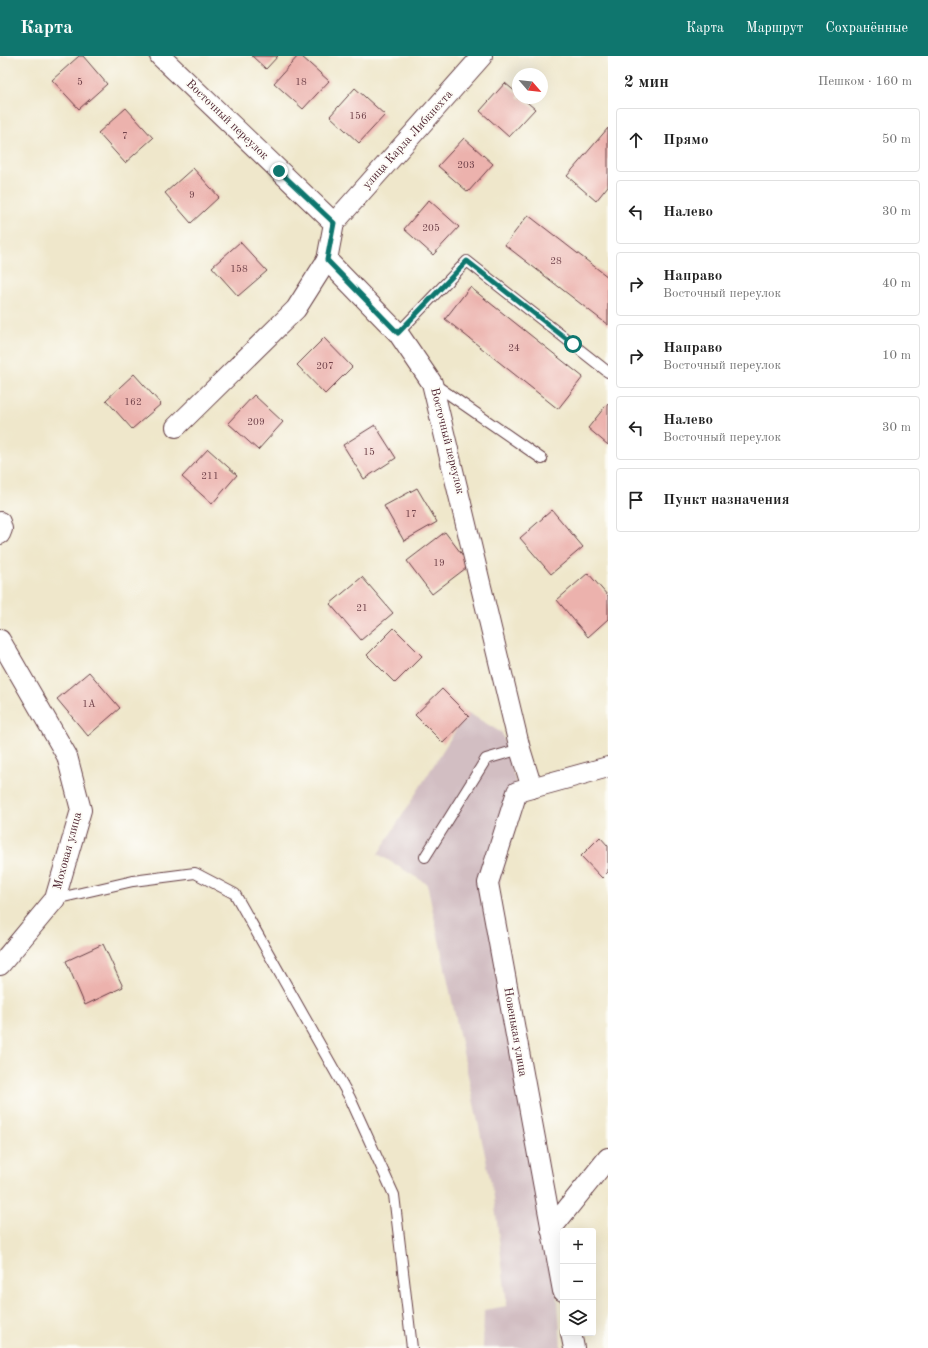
<!DOCTYPE html>
<html lang="ru">
<meta charset="utf-8">
<style>
body{margin:0;font-family:"Old Standard TT",serif;background:#f6f6f6;color:#222}
.controls{position:absolute;right:12px;bottom:12px;display:grid;overflow:hidden;border-radius:4px;box-shadow:0 4px 16px #0002}
.controls button{width:36px;height:36px;display:grid;place-items:center;padding:0;border:0;border-bottom:1px solid #e0e0e0;background:#fff;color:#222;font:20px sans-serif}
.compass{position:absolute;left:512px;top:12px;width:36px;height:36px;border-radius:50%;background:#fff;box-shadow:0 4px 16px #0002;rotate:118deg}
.stop{position:absolute;width:12px;height:12px;margin:-9px;border:3px solid #0f766e;border-radius:50%;background:#fff}
.stop.end{background:#0f766e;border-color:#fff;box-shadow:0 1px 4px #0008}
.list{margin:0;padding:0;list-style:none}
h2{display:flex;justify-content:space-between;align-items:center;height:52px;margin:0;padding:0 16px;font-size:17px}
h2 small{font-size:13px;font-weight:400;color:#767676}
.list li{display:grid;grid-template-columns:26px 1fr auto;gap:12px;align-items:center;box-sizing:border-box;height:64px;margin:0 8px 8px;padding:0 8px;border:1px solid #e0e0e0;border-radius:4px}
.list b{display:block;font-size:15px;white-space:nowrap}
.list p{margin:0;font-size:13px;white-space:nowrap;color:#767676}
.list em{font-size:13px;font-style:normal;color:#767676}
.icon{flex:none;width:22px;height:22px;fill:none;stroke:currentColor;stroke-width:2;stroke-linecap:round;stroke-linejoin:round}
.map{position:relative;flex:none;width:608px;height:1292px;overflow:hidden}
header{display:flex;align-items:center;gap:24px;box-sizing:border-box;height:56px;padding:0 20px;background:#0f766e;color:#fff}
header strong{font-size:19px}
nav{display:flex;gap:22px;margin-inline-start:auto;font-size:14px}
main{display:flex}
aside{flex:1;background:#fff}
.map>svg:first-child{display:block}
</style>
<header>
<strong>Карта</strong>
<nav><a>Карта</a><a>Маршрут</a><a>Сохранённые</a></nav>
</header>
<main>
<div class="map">
<svg width="608" height="1292" viewBox="0 0 608 1292">
<rect width="100%" height="100%" fill="#fdfcf7"/>
<filter id="ink" filterUnits="userSpaceOnUse"><feTurbulence type="fractalNoise" baseFrequency=".025" numOctaves="2"/><feDisplacementMap in="SourceGraphic" scale="8" xChannelSelector="R" yChannelSelector="G"/><feConvolveMatrix kernelMatrix="1 2 1 2 8 2 1 2 1" color-interpolation-filters="sRGB"/></filter>
<filter id="wash" filterUnits="userSpaceOnUse"><feTurbulence type="fractalNoise" baseFrequency=".012" numOctaves="4" result="noise"/><feDisplacementMap in="SourceGraphic" scale="16" xChannelSelector="R" yChannelSelector="G"/><feGaussianBlur stdDeviation="0.9" result="paint"/><feColorMatrix in="noise" values="0 0 0 0 0 0 0 0 0 0 0 0 0 0 0 0 0 1.4 0 .05"/><feComposite in="paint" operator="in"/></filter>
<g filter="url(#wash)">
<rect width="100%" height="100%" fill="#efe7cb"/>
<path fill="#d2bec2" d="M467,656L502,677L521,745L494,848L550,1122L561,1292H483L484,1254L507,1250L494,1141L427,828L378,798Z"/>
<g id="blocks">
<g fill="#ecb2ad">
<path d="M79,0H83L107,28L79,53L52,24Z"/>
<path d="M252,0H278L266,13Z"/>
<path d="M298,0H301L329,25L303,53L274,27Z"/>
<path d="M505,27L518,38V42H522L535,53L509,81L480,55Z"/>
<path d="M355,32L385,59L359,87L330,60Z"/>
<path d="M126,52L153,82L125,107L98,77Z"/>
<path d="M608,72V130L596,145L567,120Z"/>
<path d="M464,82L493,108L468,136L438,110Z"/>
<path d="M193,112L219,141L191,167L165,137Z"/>
<path d="M429,144L459,171L433,199L404,173Z"/>
<path d="M528,159L608,221V269L505,189Z"/>
<path d="M240,186L267,215L238,240L212,211Z"/>
<path d="M470,231L583,321L558,353L445,263Z"/>
<path d="M324,282L352,311L325,338L297,309Z"/>
<path d="M134,318L161,348L132,373L106,344Z"/>
<path d="M254,339L283,366L258,394L228,367Z"/>
<path d="M608,347V389L588,372Z"/>
<path d="M375,369L396,402L364,423L343,389Z"/>
<path d="M208,393L237,419L212,448L182,421Z"/>
<path d="M417,432L437,466L404,485L384,450Z"/>
<path d="M552,454L583,491L551,518L520,482Z"/>
<path d="M445,476L470,509L432,538L407,505Z"/>
<path d="M588,517L608,540V563L588,581L557,544Z"/>
<path d="M362,521L393,557L361,584L330,548Z"/>
<path d="M394,572L422,600L395,627L367,599Z"/>
<path d="M89,616L120,652L88,680L57,643Z"/>
<path d="M442,633L469,660L443,687L415,659Z"/>
<path d="M600,781L608,790V816L602,822L581,800Z"/>
<path d="M103,888L123,931L85,949L66,905Z"/>
</g>
</g>
</g>
<g filter="url(#ink)">
<use href="#blocks" fill-opacity="0" stroke="#633d43" stroke-width="1"/>
<g fill="none" stroke-linecap="round" stroke-linejoin="round">
<g stroke="#633d43" stroke-width="12">
<g id="lane">
<path d="M398,277L467,205L608,316"/>
<path d="M434,328L542,403"/>
<path d="M425,801L486,703L520,693"/>
<path d="M55,843L133,825L195,817L235,838L350,1042L394,1139L412,1292"/>
</g>
</g>
<g stroke="#633d43" stroke-width="22">
<g id="street">
<path d="M160,0L334,167L327,204L398,277L432,327L520,693L532,732"/>
<path d="M334,167L482,0"/>
<path d="M176,371L296,253L327,204"/>
<path d="M0,466L2,473L0,478"/>
<path d="M0,584L67,700L81,754L55,843L0,909"/>
<path d="M551,1173L608,1102"/>
<path d="M563,1235L488,827L517,736L608,711"/>
<path d="M571,1277L574,1292"/>
</g>
</g>
<use href="#lane" stroke="#fff" stroke-width="10"/>
<use href="#street" stroke="#fff" stroke-width="20"/>
</g>
</g>
<g fill="none" stroke-linecap="round" stroke-linejoin="round" filter="url(#ink)">
<path stroke="#0f766e" stroke-width="5" d="M279,115L334,167L327,204L398,277L467,205L573,288"/>
</g>
<g text-anchor="middle" dominant-baseline="central" stroke-width="4" stroke-linejoin="round" paint-order="stroke">
<g font-size="10" fill="#72444c">
<text x="80" y="26">5</text>
<text x="301" y="26">18</text>
<text x="358" y="60">156</text>
<text x="125" y="80">7</text>
<text x="466" y="109">203</text>
<text x="192" y="139">9</text>
<text x="431" y="172">205</text>
<text x="556" y="205">28</text>
<text x="239" y="213">158</text>
<text x="514" y="292">24</text>
<text x="325" y="310">207</text>
<text x="133" y="346">162</text>
<text x="256" y="366">209</text>
<text x="369" y="396">15</text>
<text x="210" y="420">211</text>
<text x="411" y="458">17</text>
<text x="439" y="507">19</text>
<text x="362" y="552">21</text>
<text x="89" y="648">1А</text>
</g>
<g font-size="12" fill="#4a1f2b" stroke="#fdfcf7">
<text transform="translate(227 64) rotate(44)">Восточный переулок</text>
<text transform="translate(408 84) rotate(-48)">улица Карла Либкнехта</text>
<text transform="translate(447 385) rotate(76)">Восточный переулок</text>
<text transform="translate(68 795) rotate(-75)">Моховая улица</text>
<text transform="translate(515 976) rotate(80)">Новенькая улица</text>
</g>
</g>
</svg>
<div class="controls">
<button>+</button>
<button>−</button>
<button><svg class="icon" aria-label="layers" viewBox="0 0 24 24"><path d="M12 4l9 5-9 5-9-5zM3 14l9 5 9-5"/></svg></button>
</div>
<svg class="compass" viewBox="-18 -18 36 36"><path d="M0-13l5 13h-10z" fill="#e53935"/><path d="M0 13l5-13h-10z" fill="#767676"/></svg>
<div class="stop" style="left:573px;top:288px"></div>
<div class="stop end" style="left:279px;top:115px"></div>
</div>
<aside>
<h2>2 мин<small>Пешком · 160 m</small></h2>
<ul class="list">
<li><svg class="icon" aria-label="ahead" viewBox="0 0 24 24"><path d="M12 20V5M6 11l6-6 6 6"/></svg><div><b>Прямо</b></div><em>50 m</em></li>
<li><svg class="icon" aria-label="left" viewBox="0 0 24 24"><path d="M17 20v-9H6M10 6l-5 5 5 5"/></svg><div><b>Налево</b></div><em>30 m</em></li>
<li><svg class="icon" aria-label="right" viewBox="0 0 24 24"><path d="M7 20v-9h11M14 6l5 5-5 5"/></svg><div><b>Направо</b><p>Восточный переулок</p></div><em>40 m</em></li>
<li><svg class="icon" aria-label="right" viewBox="0 0 24 24"><path d="M7 20v-9h11M14 6l5 5-5 5"/></svg><div><b>Направо</b><p>Восточный переулок</p></div><em>10 m</em></li>
<li><svg class="icon" aria-label="left" viewBox="0 0 24 24"><path d="M17 20v-9H6M10 6l-5 5 5 5"/></svg><div><b>Налево</b><p>Восточный переулок</p></div><em>30 m</em></li>
<li><svg class="icon" aria-label="arrive" viewBox="0 0 24 24"><path d="M6 21V4h12l-3 4 3 4H6"/></svg><div><b>Пункт назначения</b></div></li>
</ul>
</aside>
</main>
